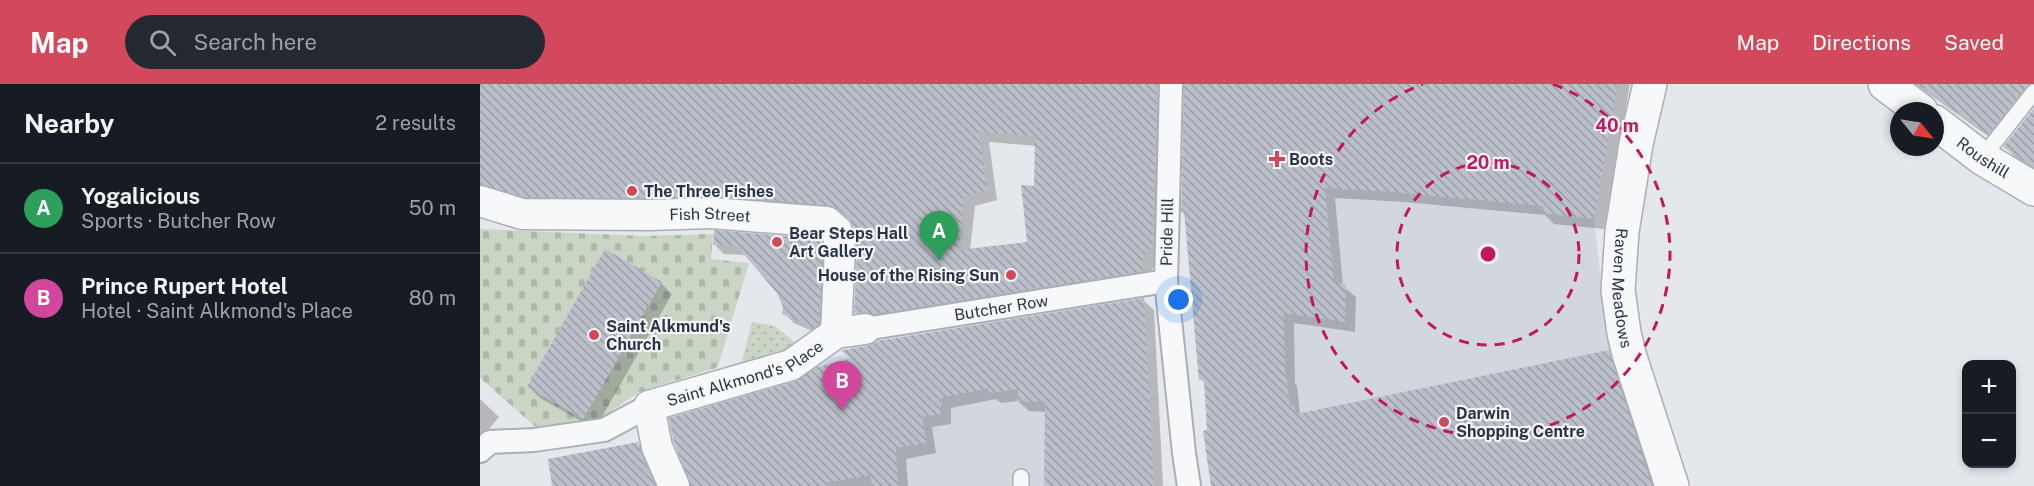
<!DOCTYPE html>
<meta charset="utf-8">
<style>
body{margin:0;font-family:"Public Sans",sans-serif;background:#242831;color:#f1f3f6}
.controls{position:absolute;right:18px;bottom:18px;display:grid;overflow:hidden;border-radius:12px;box-shadow:0 3px 9px #0003}
.controls button{width:54px;height:54px;display:grid;place-items:center;padding:0;border:0;border-bottom:2px solid #363941;background:#171b24;color:#f1f3f6;font:30px sans-serif}
.compass{position:absolute;left:1410px;top:18px;width:54px;height:54px;border-radius:50%;background:#171b24;box-shadow:0 3px 9px #0003;rotate:120deg}
.you{position:absolute;left:699px;top:216px;width:21px;height:21px;margin:-15px;border:4px solid #fff;border-radius:50%;background:#1a73e8;box-shadow:0 0 0 9px #1a73e833}
.badge{display:grid;place-items:center;width:39px;height:39px;border-radius:50%;background:#d1495b;color:#fff;font-size:20px;font-weight:700}
.pin{position:absolute;translate:-50% -50px;filter:drop-shadow(0 2px 3px #0008)}
.pin::after{content:'';position:absolute;top:32px;width:21px;height:18px;background:inherit;clip-path:polygon(0 0,100% 0,50% 100%)}
.list{margin:0;padding:0;list-style:none}
h2{display:flex;justify-content:space-between;align-items:center;height:78px;margin:0;padding:0 24px;font-size:26px}
h2 small{font-size:20px;font-weight:400;color:#9ea1a6}
.list li{display:grid;grid-template-columns:39px 1fr auto;gap:18px;align-items:center;box-sizing:border-box;height:90px;padding:0 24px;border-top:2px solid #363941}
.list b{display:block;font-size:22px;white-space:nowrap}
.list p{margin:0;font-size:20px;white-space:nowrap;color:#9ea1a6}
.list em{font-size:20px;font-style:normal;color:#9ea1a6}
.icon{flex:none;width:33px;height:33px;fill:none;stroke:currentColor;stroke-width:2;stroke-linecap:round;stroke-linejoin:round}
.map{position:relative;flex:none;width:1554px;height:402px;overflow:hidden}
header{display:flex;align-items:center;gap:36px;box-sizing:border-box;height:84px;padding:0 30px;background:#d1495b;color:#fff}
header strong{font-size:28px}
nav{display:flex;gap:33px;margin-inline-start:auto;font-size:21px}
.search{width:420px;height:54px;background:#242831;display:flex;align-items:center;gap:15px;box-sizing:border-box;padding:0 21px;border-radius:33px;color:#9ea1a6;font-size:22px}
main{display:flex}
aside{flex:1;background:#171b24}
.map>svg:first-child{display:block}
</style>
<header>
<strong>Map</strong>
<div class="search"><svg class="icon" aria-label="search" viewBox="0 0 24 24"><circle cx="10" cy="10" r="6"/><path d="M15 15l6 6"/></svg>Search here</div>
<nav><a>Map</a><a>Directions</a><a>Saved</a></nav>
</header>
<main>
<aside>
<h2>Nearby<small>2 results</small></h2>
<ul class="list">
<li><span class="badge" style="background:#2e9e5b">A</span><div><b>Yogalicious</b><p>Sports · Butcher Row</p></div><em>50 m</em></li>
<li><span class="badge" style="background:#d1479c">B</span><div><b>Prince Rupert Hotel</b><p>Hotel · Saint Alkmond's Place</p></div><em>80 m</em></li>
</ul>
</aside>
<div class="map">
<svg width="1554" height="402" viewBox="0 0 1554 402">
<defs>
<pattern id="grass-dots" width="8" height="8" patternUnits="userSpaceOnUse" patternTransform="scale(1.5)"><rect width="8" height="8" fill="#c9d6c5"/><path d="M2 2h.1M6 6h.1" fill="none" stroke="#adb8ab" stroke-width="1.8" stroke-linecap="round"/></pattern>
<pattern id="cemetery-stones" width="16" height="16" patternUnits="userSpaceOnUse" patternTransform="scale(1.5)"><rect width="16" height="16" fill="#c9d6c5"/><path d="M2 7V4a2 2 0 0 1 4 0v3zM10 15v-3a2 2 0 0 1 4 0v3z" fill="#adb8ab"/></pattern>
<pattern id="building-back-hatch" width="6" height="6" patternUnits="userSpaceOnUse" patternTransform="scale(1.5)"><rect width="6" height="6" fill="#bbc0ca"/><path d="M-1 5l2 2M0 0l6 6M5-1l2 2" fill="none" stroke="#989da6"/></pattern>
</defs>
<rect width="100%" height="100%" fill="#e4e7ec"/>
<g fill="#d2d6de">
<path d="M1127,57L1114,135L1122,205L1177,402H747L742,378L728,381L723,347L727,346L724,296H719L708,168L706,91Z"/>
<path d="M382,259L389,264L667,298L674,402H208L174,329L333,285L353,273L369,271L371,264Z"/>
</g>
<path fill="url(#grass-dots)" d="M272,238L295,242L318,261L276,283L262,277Z"/>
<path fill="url(#cemetery-stones)" d="M0,145L164,152L233,150L231,175L269,179L239,279L236,284L159,308L121,334L81,345H58L0,294Z"/>
<g fill="#0003" fill-rule="evenodd">
<path d="M0,0H694L684,172L672,185L673,197L386,239L376,228L379,164L375,144L371,136L361,131L57,123L0,108ZM509,58L557,62L556,104L549,160L490,166L495,122L517,116Z"/>
<path d="M706,0H1150L1124,145L1074,140L1065,131L924,118L855,114L863,202L876,213L875,248L814,239L815,300L817,302L820,330L1128,268L1139,278L1179,402H743L729,347L726,300L721,295L706,133L703,129Z"/>
<path d="M1435,0H1545L1554,8V21L1522,62Z"/>
<path d="M1554,26V85L1534,72L1525,63Z"/>
<path d="M339,156L349,166L342,254L332,247L314,239L304,229V223L298,208L267,171L244,170L235,161Z"/>
<path d="M181,199L192,210L115,345L60,314L49,303Z"/>
<path d="M663,216L674,226L683,402H565L566,328L549,327L538,317L521,319L516,315L471,324V340L452,343L456,369L426,375L428,402H212L316,299L372,275L363,267Z"/>
<path d="M0,315L19,333L0,356Z"/>
<path d="M158,360L169,370L180,402H73Z"/>
</g>
<g fill="url(#building-back-hatch)" fill-rule="evenodd">
<path d="M0,0H677L673,161L662,174L663,187L393,230L383,228L374,229L377,165L374,144L369,134L359,125L349,121L232,112L169,114L45,113L0,100ZM499,48L555,52L554,102L541,101L547,158L479,166L484,112L507,106Z"/>
<path d="M704,0H1138L1114,135L1062,129L1063,122L912,108L845,104L854,199L866,200L865,238L804,229L805,290H806L810,322H814L816,330L1129,266L1172,402H731L723,347L727,346L724,296H719L704,126L701,130Z"/>
<path d="M1438,0H1549L1508,50Z"/>
<path d="M1554,24V83L1523,63Z"/>
<path d="M234,146L340,155L343,165L339,240L331,245L321,238L302,230L303,223L297,209L257,162L233,161Z"/>
<path d="M125,165L182,198L103,335L47,303Z"/>
<path d="M664,214L674,402H564L565,318L537,317L538,305L509,309L508,304L461,314V330L442,333L446,359L416,364L418,402H392L390,391L346,399V402H211L194,358L189,334L316,297L337,283L371,274L361,267L363,266L387,262L397,257Z"/>
<path d="M158,358L161,370L175,402H72L68,375Z"/>
</g>
<g fill="none" stroke-linecap="round" stroke-linejoin="round">
<g stroke="#a9aeb7" stroke-width="18">
<g id="service">
<path d="M1502,74L1554,8"/>
<path d="M541,402V393"/>
</g>
</g>
<g stroke="#a9aeb7" stroke-width="26">
<g id="pedestrian">
<path d="M691,0L686,197L704,369L709,402"/>
<path id="s1" d="M385,245L686,197"/>
<path d="M0,367L10,358L54,356L124,346L169,322"/>
</g>
</g>
<g stroke="#a9aeb7" stroke-width="33">
<g id="minor">
<path id="s2" d="M0,117L42,130L169,131L231,129L347,138L357,147L360,164L356,249"/>
<path id="s3" d="M194,402L177,363L169,322L311,281L356,249L385,245"/>
</g>
</g>
<g stroke="#a9aeb7" stroke-width="36">
<g id="tertiary">
<path id="s4" d="M1170,0L1156,60L1142,148L1138,206L1144,249L1149,270L1192,402"/>
<path d="M1405,0L1441,27"/>
<path id="s5" d="M1455,38L1502,74L1554,105"/>
</g>
</g>
<use href="#service" stroke="#f7f8fa" stroke-width="15"/>
<use href="#pedestrian" stroke="#f7f8fa" stroke-width="22"/>
<use href="#minor" stroke="#f7f8fa" stroke-width="30"/>
<use href="#tertiary" stroke="#f7f8fa" stroke-width="33"/>
</g>
<g fill="none" stroke="#c2185b" stroke-width="3" stroke-dasharray="10 8">
<circle cx="1008" cy="170" r="91"/>
<path d="M1073 0A182 182 0 1 1 943 0"/>
</g>
<g fill="#d1495b" stroke="#f4f6f9" stroke-width="2">
<path d="M794 66h6v6h6v6h-6v6h-6v-6h-6v-6h6z"/>
<circle cx="152" cy="107" r="6"/>
<circle cx="297" cy="158" r="6"/>
<circle cx="531" cy="191" r="6"/>
<circle cx="114" cy="251" r="6"/>
<circle cx="964" cy="338" r="6"/>
</g>
<g text-anchor="middle" dominant-baseline="central" stroke-width="4.5" stroke-linejoin="round" paint-order="stroke">
<g font-size="16" fill="#2b3445" stroke="#f4f6f9">
<text stroke="none"><textPath href="#s5" startOffset="60">Roushill</textPath></text>
<text stroke="none"><textPath href="#s2" startOffset="232">Fish Street</textPath></text>
<text transform="translate(687 148) rotate(-89)">Pride Hill</text>
<text stroke="none"><textPath href="#s4" startOffset="207">Raven Meadows</textPath></text>
<text stroke="none"><textPath href="#s1" startOffset="138">Butcher Row</textPath></text>
<text stroke="none"><textPath href="#s3" startOffset="186">Saint Alkmond's Place</textPath></text>
</g>
<g font-size="16" font-weight="bold" fill="#2b3445" stroke="#f4f6f9" text-anchor="start">
<text x="809" y="75">Boots</text>
<text x="164" y="107">The Three Fishes</text>
<text x="309" y="149">Bear Steps Hall<tspan x="309" dy="18">Art Gallery</tspan></text>
<text x="519" y="191" text-anchor="end">House of the Rising Sun</text>
<text x="126" y="242">Saint Alkmund's<tspan x="126" dy="18">Church</tspan></text>
<text x="976" y="329">Darwin<tspan x="976" dy="18">Shopping Centre</tspan></text>
</g>
</g>
<circle cx="1008" cy="170" r="9" fill="#c2185b" stroke="#f4f6f9" stroke-width="3"/>
<g font-size="18" text-anchor="middle" font-weight="bold" fill="#c2185b" stroke="#f4f6f9" stroke-width="4.5" stroke-linejoin="round" paint-order="stroke">
<text x="1137" y="48">40 m</text>
<text x="1008" y="85">20 m</text>
</g>
</svg>
<div class="controls">
<button>+</button>
<button>−</button>
</div>
<svg class="compass" viewBox="-18 -18 36 36"><path d="M0-13l5 13h-10z" fill="#e53935"/><path d="M0 13l5-13h-10z" fill="#9ea1a6"/></svg>
<div class="you"></div>
<div class="pin badge" style="left:459px;top:177px;background:#2e9e5b">A</div>
<div class="pin badge" style="left:362px;top:327px;background:#d1479c">B</div>
</div>
</main>
